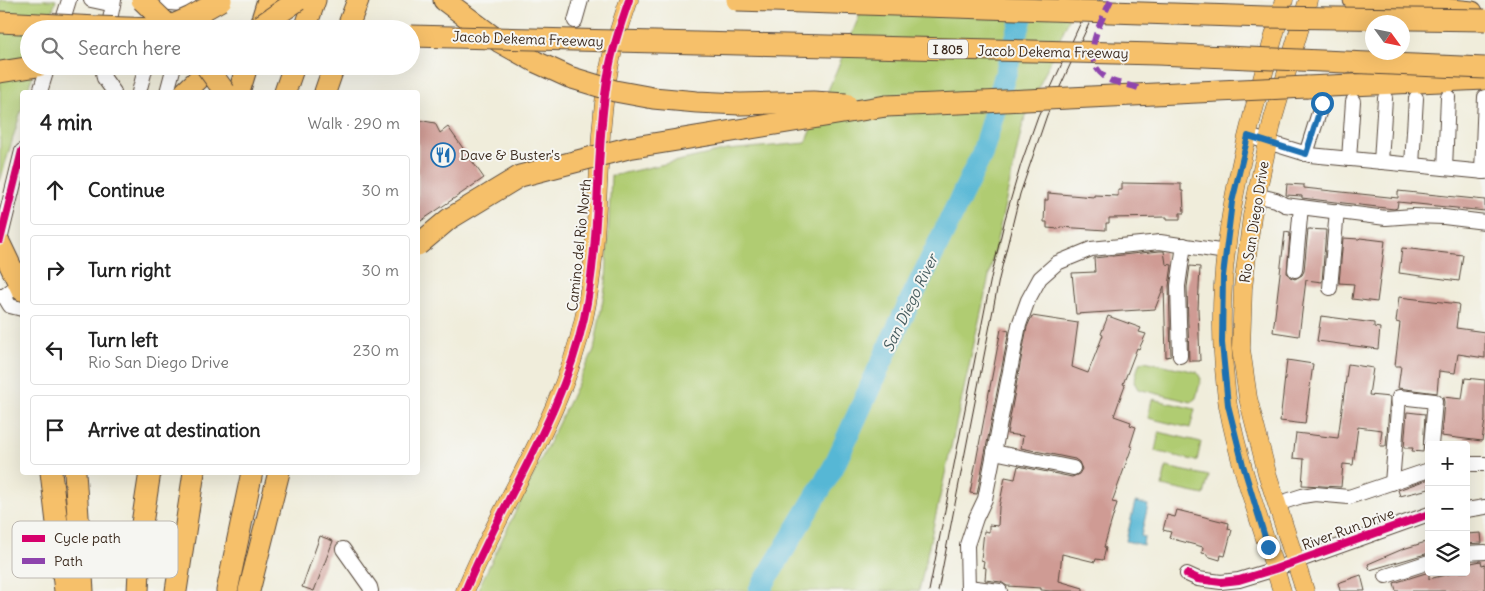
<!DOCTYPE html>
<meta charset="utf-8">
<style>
body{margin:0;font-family:Delius,sans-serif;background:#f6f6f6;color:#222}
.controls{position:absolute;right:15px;bottom:15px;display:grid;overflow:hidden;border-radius:5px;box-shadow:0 5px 20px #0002}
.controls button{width:45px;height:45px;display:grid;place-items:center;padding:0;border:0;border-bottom:1px solid #e0e0e0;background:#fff;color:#222;font:25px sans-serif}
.compass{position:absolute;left:1365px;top:15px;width:45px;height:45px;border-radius:50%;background:#fff;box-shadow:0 5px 20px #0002;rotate:123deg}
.stop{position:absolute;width:15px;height:15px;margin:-11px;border:4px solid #1f6fb2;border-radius:50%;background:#fff}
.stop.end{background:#1f6fb2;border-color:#fff;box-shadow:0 1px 5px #0008}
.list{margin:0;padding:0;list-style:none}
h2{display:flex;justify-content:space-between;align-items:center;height:65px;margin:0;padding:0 20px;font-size:21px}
h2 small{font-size:16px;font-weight:400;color:#767676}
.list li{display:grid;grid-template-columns:32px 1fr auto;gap:15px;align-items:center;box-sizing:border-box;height:70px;margin:0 10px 10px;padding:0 10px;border:1px solid #e0e0e0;border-radius:5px}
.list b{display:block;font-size:19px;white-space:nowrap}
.list p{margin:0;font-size:16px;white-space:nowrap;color:#767676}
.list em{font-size:16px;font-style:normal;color:#767676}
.icon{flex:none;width:28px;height:28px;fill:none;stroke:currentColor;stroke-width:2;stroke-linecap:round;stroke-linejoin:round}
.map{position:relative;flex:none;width:1485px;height:591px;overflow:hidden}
.search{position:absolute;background:#fff;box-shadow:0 5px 20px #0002;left:20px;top:20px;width:400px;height:55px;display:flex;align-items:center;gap:12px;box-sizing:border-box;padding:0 18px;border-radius:28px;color:#767676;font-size:19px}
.panel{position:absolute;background:#fff;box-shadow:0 5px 20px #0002;left:20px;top:90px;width:400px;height:385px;border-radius:5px}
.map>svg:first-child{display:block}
</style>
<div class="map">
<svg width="1485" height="591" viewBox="0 0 1485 591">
<rect width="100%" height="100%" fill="#f6f6f2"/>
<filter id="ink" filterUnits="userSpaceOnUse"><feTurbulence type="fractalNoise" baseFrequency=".02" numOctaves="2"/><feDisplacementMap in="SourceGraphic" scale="10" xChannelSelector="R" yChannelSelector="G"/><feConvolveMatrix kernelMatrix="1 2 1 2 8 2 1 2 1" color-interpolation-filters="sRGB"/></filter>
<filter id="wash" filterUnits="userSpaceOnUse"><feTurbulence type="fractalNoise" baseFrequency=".0096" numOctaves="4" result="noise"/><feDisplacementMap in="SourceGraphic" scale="20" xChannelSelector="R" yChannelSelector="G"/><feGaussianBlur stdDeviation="1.12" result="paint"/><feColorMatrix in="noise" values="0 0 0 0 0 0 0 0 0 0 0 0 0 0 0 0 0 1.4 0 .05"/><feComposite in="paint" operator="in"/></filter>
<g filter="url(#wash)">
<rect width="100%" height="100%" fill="#f0eddb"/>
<g fill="#b0cc72" stroke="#767b48">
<path d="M0,0H56L47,29H29V66H36L27,92H22V108L0,181Z"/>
<path d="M866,0H1077L1023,123L919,591H477L594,350L606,282L611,176L727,150L806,143Z"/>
<path d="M1144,361L1197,372L1201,379L1196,398L1191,402L1138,389L1134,382L1139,364Z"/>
<path d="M1152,399L1195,409L1190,428L1148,418Z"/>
<path d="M1159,432L1201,442L1197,461L1155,451Z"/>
<path d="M1166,467L1209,476L1204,495L1162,486Z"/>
</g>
<path fill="#57b7d5" stroke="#49707a" d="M1135,502L1148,505L1141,536L1144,537L1143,545L1126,541Z"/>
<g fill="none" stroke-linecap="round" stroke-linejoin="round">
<path stroke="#57b7d5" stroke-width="22" d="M759,591L833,468L899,324L982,154L1027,0"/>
</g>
<g id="blocks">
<g fill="#cf9b94">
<path d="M418,120L435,123L440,133L448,127L484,178L418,223Z"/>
<path d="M1122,183L1181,184V191H1183L1184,213H1180V219H1167V217L1109,218V223H1106V230L1060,227L1059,229L1047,228V222H1044L1045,200H1048V193L1094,197V195L1118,196V190H1122Z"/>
<path d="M1287,184L1304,185V188L1398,198V191L1485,200V211L1398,202L1397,208L1394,209L1302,198V196L1286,195Z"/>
<path d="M1308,229L1326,230L1322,282L1306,280L1299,336L1273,332L1285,232L1290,233L1287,273L1290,277L1295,279L1302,275L1304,271Z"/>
<path d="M1343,238L1359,239L1360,238L1385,241L1377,302L1352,299L1354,284L1339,283Z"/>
<path d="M1402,248L1463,255L1459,281L1399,273Z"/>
<path d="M1160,251H1164L1166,264L1172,265L1169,286L1171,356L1166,357L1164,286L1155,309L1076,314L1072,273L1095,272L1094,258Z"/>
<path d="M1190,266L1200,267L1198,309L1200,361H1189L1187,287Z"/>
<path d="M1399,297L1459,304L1456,328L1485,332V358L1458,354L1455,373L1439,371L1437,393L1398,388L1401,366H1395L1400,323L1396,322Z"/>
<path d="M1032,316L1078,323L1072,367L1088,373L1103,335L1101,334L1108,316L1141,328L1139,332L1146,334L1139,349L1137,348L1129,369L1123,384L1125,385L1122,393L1114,416L1131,422L1130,425L1136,427L1130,446L1132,447L1112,502L1117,503L1108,533L1104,547L1106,548L1103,560L1096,559L1095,562L1062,554L1059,581L1083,588V591H1051L1041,590V588L1007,586L1001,582L985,580L986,568L983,567L984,561L981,560L984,531L989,532V525L998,526L999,507L1005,477L1015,479L1018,466L1072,477L1079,474L1082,469L1079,462L1075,459L1021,448L1023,436L1007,434L1027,327Z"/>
<path d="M1321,316L1374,323V327L1380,328L1378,349L1317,341Z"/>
<path d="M1001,329L1009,331L977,494L970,493Z"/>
<path d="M1287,360L1313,364L1305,424L1280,421Z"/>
<path d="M1348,364L1373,368L1369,395L1390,397L1386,446H1380L1382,430L1358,427L1353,465L1343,464L1341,487L1302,485L1304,459L1293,458L1296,433L1338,438Z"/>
<path d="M1465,378L1485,380V420L1482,441L1441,436L1444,402L1443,397L1462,399Z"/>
<path d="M1407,412L1425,414L1423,452L1412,451L1413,448H1404Z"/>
<path d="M1429,479V489L1400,496L1398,490Z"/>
<path d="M1177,510L1229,523L1228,529L1232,530L1225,556L1221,555L1220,560L1207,556V554L1202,553L1203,547L1169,538L1171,532L1163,530L1167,515L1175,517Z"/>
<path d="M1481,533L1482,543L1466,544V534Z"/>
<path d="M320,536L333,541L314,591L302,587Z"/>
<path d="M1429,541V553L1370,570L1368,564L1403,549Z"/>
<path d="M1481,561L1482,565L1485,564V591H1396L1394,583L1429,572V579L1457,572H1468L1466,564Z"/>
<path d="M1361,575L1365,591H1340L1338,583Z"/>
</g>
</g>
</g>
<g filter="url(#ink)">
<use href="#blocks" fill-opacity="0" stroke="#56473a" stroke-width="1"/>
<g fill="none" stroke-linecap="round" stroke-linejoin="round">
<g stroke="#56473a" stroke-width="16">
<g id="minor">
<path d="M91,0L105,3L111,0"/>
<path d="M161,2L190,5L186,24"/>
<path d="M575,21L581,0"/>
<path d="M60,29L69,0"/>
<path d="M108,29L114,0"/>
<path d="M102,66L104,78L114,92"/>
<path d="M40,92L48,66"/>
<path d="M139,92L146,66"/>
<path d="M167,92L174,66"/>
<path d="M1248,136L1310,155L1485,172"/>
<path d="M1306,154L1322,103"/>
<path d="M1349,159L1353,101"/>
<path d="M1381,162L1385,98"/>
<path d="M1412,165L1416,98"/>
<path d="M1445,168L1448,97"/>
<path d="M1482,172L1485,97"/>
<path d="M1256,195L1276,200L1285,205L1386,218L1413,216L1444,217L1485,222"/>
<path d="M0,240L22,151"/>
<path d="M1295,270L1301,207"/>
<path d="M1330,288L1337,211"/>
<path d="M0,296H4L13,289L22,292"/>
<path d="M4,296L10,306L22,309"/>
<path d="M1180,356L1178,286L1184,245"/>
<path d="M994,452L1073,468"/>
<path d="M1466,464H1485"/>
<path d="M1392,483L1399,397L1435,401L1431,445"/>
<path d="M1277,504L1302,496L1315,494L1349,497L1429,470"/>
<path d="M1466,510L1485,507"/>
<path d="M343,549L370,587L371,591"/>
<path d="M1466,553L1485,552"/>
<path d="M1187,574L1198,579L1221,582L1239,580L1275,569L1429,514"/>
<path d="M1386,576L1429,562"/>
<path d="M968,587L1000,591"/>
<path d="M968,591L967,545L976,518L985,499L1019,325L1028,300L1040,278L1057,263L1091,249L1160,242L1226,252"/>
</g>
</g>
<g stroke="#56473a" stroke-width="19">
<g id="major">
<path d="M465,591C503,499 563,416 584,318C602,236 594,151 609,69C613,46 621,23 629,0"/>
<path d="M1282,591C1263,530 1240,469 1228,406C1226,393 1225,380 1224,368C1212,242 1251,120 1284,0"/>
<path d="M1305,591L1267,473L1248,398L1241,349L1243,288L1252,216L1273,119L1308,0"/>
</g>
</g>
<g stroke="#56473a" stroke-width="23">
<g id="highway">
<path d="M444,0L500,42L536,62"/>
<path d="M1354,0L1472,12"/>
<path d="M259,29L268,0"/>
<path d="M305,29L315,0"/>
<path d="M347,29L358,0"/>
<path d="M0,72L38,66"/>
<path d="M1307,87L1485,79"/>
<path d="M185,92L212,66"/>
<path d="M239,92L247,66"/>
<path d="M285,92L294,66"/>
<path d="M325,92L334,66"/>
<path d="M886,106L983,102"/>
<path d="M0,244L22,290"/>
<path d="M51,472L65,591"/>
<path d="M75,472L83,591"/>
<path d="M138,591L141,530L150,472"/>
<path d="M176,591L194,472"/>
<path d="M227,591L252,472"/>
<path d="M249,591L279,472"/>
</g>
</g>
<use href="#minor" stroke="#fff" stroke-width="14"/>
<use href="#major" stroke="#f6c06b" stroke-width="18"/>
<use href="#highway" stroke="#f6c06b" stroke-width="21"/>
<g stroke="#3b2a1e" stroke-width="1">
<path d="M929,591L991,278L1005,219L1021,164L1038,116L1091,0"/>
<path d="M938,591L999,279L1020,194L1047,115L1100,0"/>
</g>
<g stroke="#56473a" stroke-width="23" stroke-linecap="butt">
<g id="highway-bridge">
<path d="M142,0L172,29"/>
<path d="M737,0L1266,17L1485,20"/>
<path d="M0,22L97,27L156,29"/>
<path d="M164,29L191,17L221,0"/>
<path d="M256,29L298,0"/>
<path d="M411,36L1157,54L1485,68"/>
<path d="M536,62L569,77L615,91L653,98L697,102L740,104L813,102L846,104"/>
<path d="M206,66L225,92"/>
<path d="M983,102L1307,87"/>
<path d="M418,245L449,219L520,176L628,148L886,106"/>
</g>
</g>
<use href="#highway-bridge" stroke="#f6c06b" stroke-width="21"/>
<path stroke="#8e44ad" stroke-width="6" stroke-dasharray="12 6" stroke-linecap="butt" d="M1111,0C1099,26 1076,64 1112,81C1120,84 1130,85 1138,88"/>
<g stroke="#f6f6f2" stroke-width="11">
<g id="cycleway">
<path d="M0,240L22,151"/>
<path d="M1187,574L1198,579L1221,582L1239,580L1275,569L1429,514"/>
<path d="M465,591C503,499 563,416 584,318C602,236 594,151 609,69C613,46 621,23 629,0"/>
</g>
</g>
<use href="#cycleway" stroke="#d6006c" stroke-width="8"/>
</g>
</g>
<g fill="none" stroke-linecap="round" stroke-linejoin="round" filter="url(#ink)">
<path stroke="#1f6fb2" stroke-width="6" d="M1268,547L1243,465L1228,405L1222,343L1223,276L1232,202L1248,136L1306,154L1322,103"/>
</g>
<defs>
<g id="restaurant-ring" transform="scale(1.25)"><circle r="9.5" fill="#f6f6f2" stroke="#1f6fb2" stroke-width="1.5"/><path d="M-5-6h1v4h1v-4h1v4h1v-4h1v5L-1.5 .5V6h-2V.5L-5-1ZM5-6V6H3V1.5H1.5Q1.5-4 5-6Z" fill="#1f6fb2"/></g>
</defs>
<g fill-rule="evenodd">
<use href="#restaurant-ring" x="443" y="155"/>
</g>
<g text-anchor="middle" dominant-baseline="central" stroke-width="4" stroke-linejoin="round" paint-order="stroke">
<rect fill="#f6f6f2" stroke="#73675e" stroke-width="1" x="928" y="39.5" width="40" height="19" rx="4"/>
<g font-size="12" font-weight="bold" fill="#3b2a1e">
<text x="948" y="49">I 805</text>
</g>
<g font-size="14" fill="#3b2a1e" stroke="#f6f6f2">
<text transform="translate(528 39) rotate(2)">Jacob Dekema Freeway</text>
<text transform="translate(1053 52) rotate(1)">Jacob Dekema Freeway</text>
<text transform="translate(1254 222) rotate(-81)">Rio San Diego Drive</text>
<text transform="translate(579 245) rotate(-84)">Camino del Rio North</text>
<text transform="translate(1348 529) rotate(-20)">River Run Drive</text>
</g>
<g font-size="14" fill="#3b2a1e" stroke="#f6f6f2" text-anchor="start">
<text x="460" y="155">Dave &amp; Buster's</text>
</g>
<g font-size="15" font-style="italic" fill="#455b5e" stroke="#f6f6f2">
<text transform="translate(910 303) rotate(-64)">San Diego River</text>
</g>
</g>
<rect x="12" y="521" width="166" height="57" rx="8" fill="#f6f6f2" stroke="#beb9b2" stroke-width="1"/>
<rect x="22" y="535" width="23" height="7" fill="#d6006c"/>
<rect x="22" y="558" width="23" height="6" fill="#8e44ad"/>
<g font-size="14" fill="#3b2a1e">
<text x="54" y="543">Cycle path</text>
<text x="54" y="566">Path</text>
</g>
</svg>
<div class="controls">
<button>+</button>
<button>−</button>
<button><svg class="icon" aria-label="layers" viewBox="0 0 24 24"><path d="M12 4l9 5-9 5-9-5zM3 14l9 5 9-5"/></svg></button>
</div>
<svg class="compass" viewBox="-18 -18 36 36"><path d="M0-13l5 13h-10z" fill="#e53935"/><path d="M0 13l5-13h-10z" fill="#767676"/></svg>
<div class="stop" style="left:1322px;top:103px"></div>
<div class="stop end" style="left:1268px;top:547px"></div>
<div class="search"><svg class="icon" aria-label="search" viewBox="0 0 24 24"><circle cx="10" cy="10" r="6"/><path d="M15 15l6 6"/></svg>Search here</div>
<section class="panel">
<h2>4 min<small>Walk · 290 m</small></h2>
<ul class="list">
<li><svg class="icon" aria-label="ahead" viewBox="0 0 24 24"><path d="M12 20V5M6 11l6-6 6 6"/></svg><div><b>Continue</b></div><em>30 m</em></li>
<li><svg class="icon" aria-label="right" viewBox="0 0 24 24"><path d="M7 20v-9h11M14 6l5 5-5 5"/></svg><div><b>Turn right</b></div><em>30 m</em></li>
<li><svg class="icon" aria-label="left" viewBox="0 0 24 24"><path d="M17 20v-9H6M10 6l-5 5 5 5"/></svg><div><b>Turn left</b><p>Rio San Diego Drive</p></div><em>230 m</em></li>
<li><svg class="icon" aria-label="arrive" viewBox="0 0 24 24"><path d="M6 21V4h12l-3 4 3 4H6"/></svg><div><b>Arrive at destination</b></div></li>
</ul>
</section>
</div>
